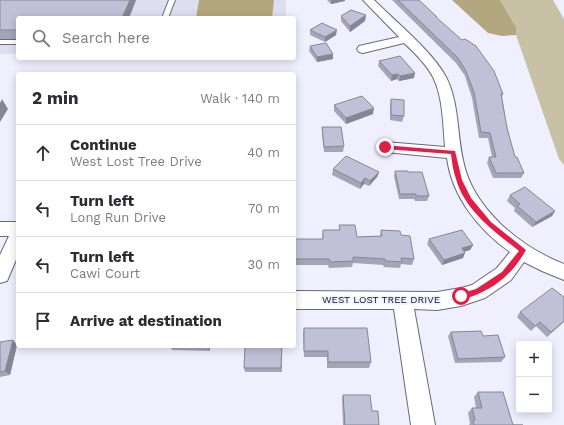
<!DOCTYPE html>
<meta charset="utf-8">
<style>
body{margin:0;font-family:"Work Sans",sans-serif;background:#f7f7f7;color:#2b2b33}
.controls{position:absolute;right:12px;bottom:12px;display:grid;overflow:hidden;border-radius:4px;box-shadow:0 2px 10px #0003}
.controls button{width:36px;height:36px;display:grid;place-items:center;padding:0;border:0;border-bottom:1px solid #e1e1e2;background:#fff;color:#2b2b33;font:20px sans-serif}
.stop{position:absolute;width:12px;height:12px;margin:-9px;border:3px solid #e11d48;border-radius:50%;background:#fff}
.stop.end{background:#e11d48;border-color:#fff;box-shadow:0 1px 4px #0008}
.list{margin:0;padding:0;list-style:none}
h2{display:flex;justify-content:space-between;align-items:center;height:52px;margin:0;padding:0 16px;font-size:17px}
h2 small{font-size:13px;font-weight:400;color:#7c7c81}
.list li{display:grid;grid-template-columns:26px 1fr auto;gap:12px;align-items:center;box-sizing:border-box;height:56px;padding:0 16px;border-top:1px solid #e1e1e2}
.list b{display:block;font-size:15px;white-space:nowrap}
.list p{margin:0;font-size:13px;white-space:nowrap;color:#7c7c81}
.list em{font-size:13px;font-style:normal;color:#7c7c81}
.icon{flex:none;width:22px;height:22px;fill:none;stroke:currentColor;stroke-width:2;stroke-linecap:round;stroke-linejoin:round}
.map{position:relative;flex:none;width:564px;height:425px;overflow:hidden}
.search{position:absolute;background:#fff;box-shadow:0 2px 10px #0003;left:16px;top:16px;width:280px;height:44px;display:flex;align-items:center;gap:10px;box-sizing:border-box;padding:0 14px;border-radius:4px;color:#7c7c81;font-size:15px}
.panel{position:absolute;background:#fff;box-shadow:0 2px 10px #0003;left:16px;top:72px;width:280px;height:276px;border-radius:4px}
.map>svg:first-child{display:block}
</style>
<div class="map">
<svg width="564" height="425" viewBox="0 0 564 425">
<rect width="100%" height="100%" fill="#efeffe"/>
<path fill="#dfdef1" d="M0,0H286V18H18V54H0Z"/>
<path fill="#c9c1a5" d="M500,0H553L564,19V165L559,159L516,35V27Z"/>
<g fill="#b3a77f">
<path d="M199,0H274L272,18H196Z"/>
<path d="M452,0H500L516,27V35L502,36L488,33Z"/>
</g>
<g fill="none" stroke-linecap="round" stroke-linejoin="round">
<g stroke="#69697e" stroke-width="2">
<g id="lane">
<path d="M169,0H175L168,18H162Z"/>
<rect x="0" y="40" width="18" height="4"/>
</g>
</g>
<g stroke="#69697e" stroke-width="2">
<g id="street">
<path d="M363,0H374C395,21 433,52 446,77C459,102 457,133 463,160C472,208 520,247 564,264V280L542,271L524,262L511,280L485,298L461,306L437,310L414,309L435,425H411L394,309H294V291L437,292L461,288L472,285L497,268L510,252C479,230 452,197 447,158L385,152L380,151L377,147L380,143L385,142L445,147C443,124 443,97 433,77C426,64 415,53 404,43L363,53L359,52L357,49L359,46L399,37Z"/>
<path d="M0,222H18V255L7,281L0,283V255L9,236H0Z"/>
</g>
</g>
<use href="#lane" fill="#fff" fill-rule="evenodd"/>
<use href="#street" fill="#fff" fill-rule="evenodd"/>
</g>
<g fill="#a5a5b9">
<path d="M0,0H136L129,18H18V39H0Z"/>
<path d="M327,0H345V1L331,4Z"/>
<path d="M392,0H419L437,19L503,94L502,97L507,128L515,157L524,173L521,178H493L487,163L489,157H492L488,138H479L472,98L465,76L456,63Z"/>
<path d="M366,15L365,21L350,32L341,21V16Z"/>
<path d="M310,30L336,35L325,42L310,35Z"/>
<path d="M310,46L333,54V59L317,62L309,51Z"/>
<path d="M379,61L414,78L399,81L397,79L391,81L378,66Z"/>
<path d="M391,99L404,116L402,122L390,120V104Z"/>
<path d="M334,105L373,114L346,124L334,111Z"/>
<path d="M322,127L344,146L343,152H324L322,133Z"/>
<path d="M333,169L379,172L377,177L369,186L364,184L360,189L332,175Z"/>
<path d="M395,171L408,172L429,196L427,201H415L414,199H399L394,176Z"/>
<path d="M510,195L555,211L552,216L532,227L514,211L515,208L507,201Z"/>
<path d="M339,225L357,237L380,236L381,230L401,235L414,259L412,265L401,264L400,268L384,267L383,265L353,263L352,267L329,268L328,265H294V239H322L323,230H339Z"/>
<path d="M429,239L473,245L470,250L464,252L463,258L442,265L427,244Z"/>
<path d="M520,312L564,322L547,337L536,326L531,331L517,317Z"/>
<path d="M304,328L371,362L369,368H327V357H304L303,334Z"/>
<path d="M451,332L483,336L505,357L501,362L455,363L448,336Z"/>
<path d="M0,342L17,345L10,375L0,377Z"/>
<path d="M170,346H210V351L172,350Z"/>
<path d="M282,346V372H245L244,368Z"/>
<path d="M478,392L513,425H523H469L470,423L468,413L472,408H476L474,397Z"/>
<path d="M343,395L372,411L379,425H343L342,398Z"/>
</g>
<g fill="#868696">
<path d="M130,0H136L129,18H122Z"/>
<path d="M331,0H345V1L331,4Z"/>
<path d="M366,15L365,21L350,32V26Z"/>
<path d="M337,30L336,35L325,42V37Z"/>
<path d="M333,54V59L317,62V57Z"/>
<path d="M415,73L414,78L399,81L400,76Z"/>
<path d="M398,74L397,79L391,81L392,75Z"/>
<path d="M2,99L8,109L0,122V103Z"/>
<path d="M374,108L373,114L346,124V118Z"/>
<path d="M379,172L377,177L369,186L370,181Z"/>
<path d="M365,178L364,184L360,189L361,183Z"/>
<path d="M555,211L552,216L532,227L536,222Z"/>
<path d="M473,245L470,250L459,253L462,248Z"/>
<path d="M465,253L463,258L442,265L444,260Z"/>
<path d="M13,340L17,345L10,375L5,371Z"/>
<path d="M209,346H210V351L208,347Z"/>
</g>
<g fill="#c0c0d7" stroke="#868696">
<path d="M0,0H130L122,18H18V30H0Z"/>
<path d="M398,0H419L437,17H436L462,40L465,39L476,46L494,71L503,94H501L507,128L515,157H517L524,173H496L489,157H496L490,133L481,132L474,92L466,71L458,58Z"/>
<path d="M351,10L366,15L350,26L341,16Z"/>
<path d="M322,23L337,30L325,37L310,30Z"/>
<path d="M326,43L333,54L317,57L310,46Z"/>
<path d="M400,56L415,73L400,76L398,74L392,75L379,61Z"/>
<path d="M362,96L374,108L346,118L334,105Z"/>
<path d="M391,99L404,100V116L391,115Z"/>
<path d="M322,127H341L344,146L324,147Z"/>
<path d="M346,156L379,172L370,181L365,178L361,183L333,169Z"/>
<path d="M395,171H408V172H422L429,196H416V194H400Z"/>
<path d="M525,187L555,211L536,222L517,206L520,204L510,195Z"/>
<path d="M339,225H355L357,237L382,236L381,230L400,231L401,235L410,236L414,259L401,258L402,262L385,261V259L353,257V261L330,262L329,259H294V239H323V230H340Z"/>
<path d="M462,230L473,245L462,248L465,253L444,260L429,239Z"/>
<path d="M552,288L564,297V321L551,332L540,322L535,326L520,312Z"/>
<path d="M304,328H367L371,362H328V351H304Z"/>
<path d="M481,331L483,336L498,335L505,357L458,359L451,332Z"/>
<path d="M13,340L5,371L0,372V342Z"/>
<path d="M170,346H209L208,347Z"/>
<path d="M245,346H282L281,368H244Z"/>
<path d="M478,392H503L513,425H523H474L473,421L475,420L472,408H482Z"/>
<path d="M343,395H370L372,411H378L379,425H345Z"/>
</g>
<path fill="#e11d48" d="M383,145L455,151L462,180L471,198L491,222L526,250C511,277 490,292 461,300L459,299V294L476,289L502,272L519,251C494,231 465,211 456,179C453,171 452,162 451,154L385,149L382,147Z"/>
<g text-anchor="middle" dominant-baseline="central" stroke-width="3" stroke-linejoin="round" paint-order="stroke">
<g font-size="10" fill="#0f0f17" stroke="#efeffe">
<text x="381" y="299">WEST LOST TREE DRIVE</text>
</g>
</g>
</svg>
<div class="controls">
<button>+</button>
<button>−</button>
</div>
<div class="stop" style="left:461px;top:296px"></div>
<div class="stop end" style="left:385px;top:147px"></div>
<div class="search"><svg class="icon" aria-label="search" viewBox="0 0 24 24"><circle cx="10" cy="10" r="6"/><path d="M15 15l6 6"/></svg>Search here</div>
<section class="panel">
<h2>2 min<small>Walk · 140 m</small></h2>
<ul class="list">
<li><svg class="icon" aria-label="ahead" viewBox="0 0 24 24"><path d="M12 20V5M6 11l6-6 6 6"/></svg><div><b>Continue</b><p>West Lost Tree Drive</p></div><em>40 m</em></li>
<li><svg class="icon" aria-label="left" viewBox="0 0 24 24"><path d="M17 20v-9H6M10 6l-5 5 5 5"/></svg><div><b>Turn left</b><p>Long Run Drive</p></div><em>70 m</em></li>
<li><svg class="icon" aria-label="left" viewBox="0 0 24 24"><path d="M17 20v-9H6M10 6l-5 5 5 5"/></svg><div><b>Turn left</b><p>Cawi Court</p></div><em>30 m</em></li>
<li><svg class="icon" aria-label="arrive" viewBox="0 0 24 24"><path d="M6 21V4h12l-3 4 3 4H6"/></svg><div><b>Arrive at destination</b></div></li>
</ul>
</section>
</div>
